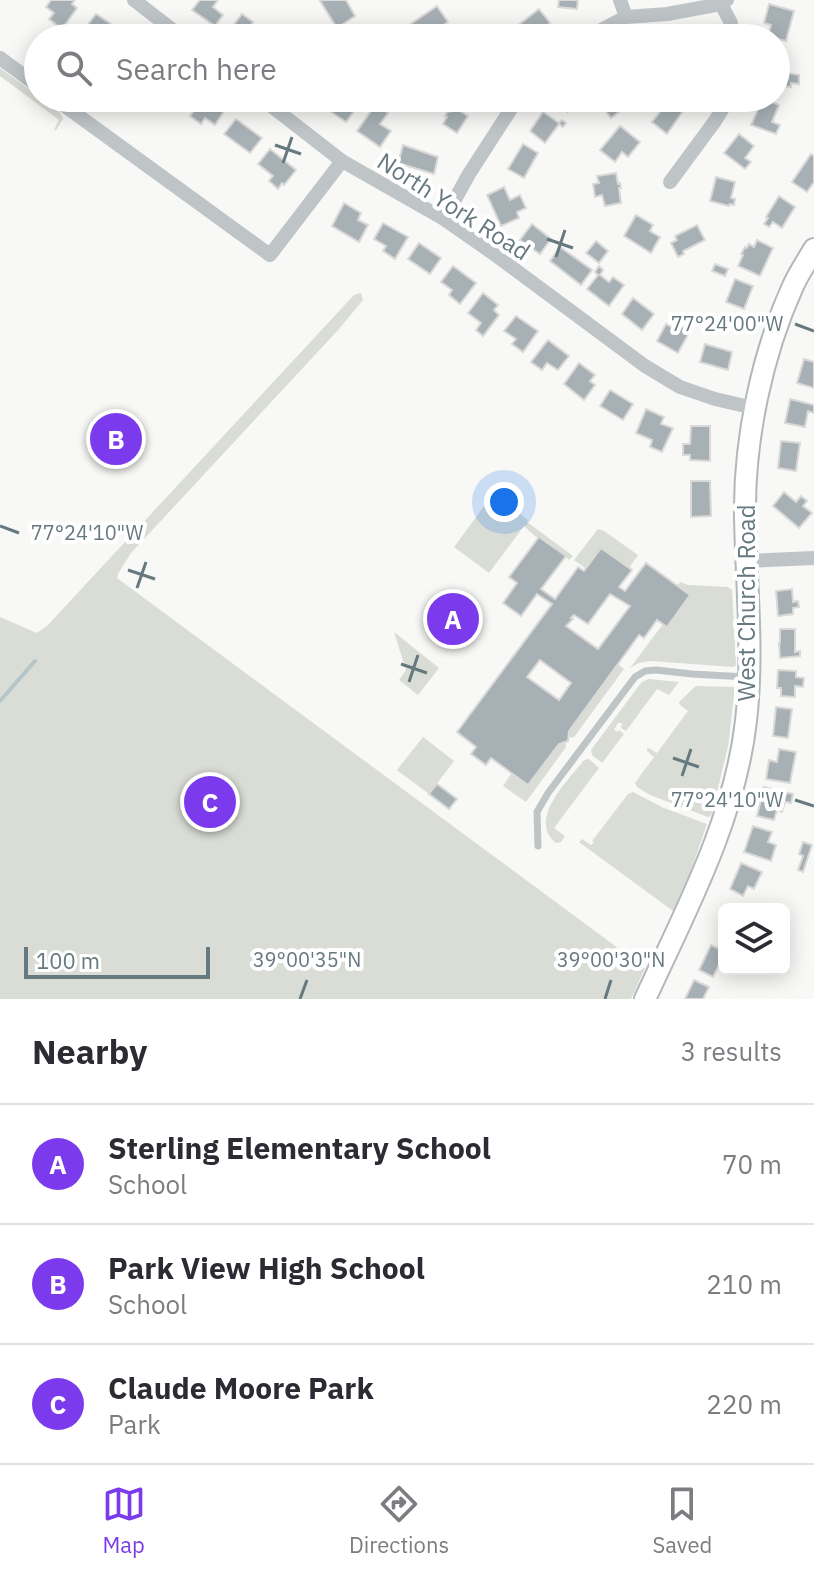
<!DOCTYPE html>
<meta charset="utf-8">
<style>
body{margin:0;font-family:"IBM Plex Sans",sans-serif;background:#f7f7f7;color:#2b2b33}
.controls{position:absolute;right:24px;bottom:24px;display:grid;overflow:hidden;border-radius:12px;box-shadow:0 4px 20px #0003}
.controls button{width:72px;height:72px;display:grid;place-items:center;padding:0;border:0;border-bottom:2px solid #e1e1e2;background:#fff;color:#2b2b33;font:40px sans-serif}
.scale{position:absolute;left:24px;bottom:20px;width:186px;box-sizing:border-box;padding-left:8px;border:4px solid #65797f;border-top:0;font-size:22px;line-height:28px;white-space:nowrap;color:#65797f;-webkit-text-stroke:6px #fff;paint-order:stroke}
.you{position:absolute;left:504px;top:502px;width:28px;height:28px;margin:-20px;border:6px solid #fff;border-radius:50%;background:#1a73e8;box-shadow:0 0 0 12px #1a73e833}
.badge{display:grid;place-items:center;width:52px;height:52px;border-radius:50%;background:#7c3aed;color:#fff;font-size:26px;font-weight:700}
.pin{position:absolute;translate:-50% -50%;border:4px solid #fff;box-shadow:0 2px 8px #0006}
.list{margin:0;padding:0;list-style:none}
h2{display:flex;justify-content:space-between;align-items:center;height:104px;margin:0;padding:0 32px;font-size:34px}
h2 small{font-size:26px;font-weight:400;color:#7c7c81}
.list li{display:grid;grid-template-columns:52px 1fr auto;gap:24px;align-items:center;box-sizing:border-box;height:120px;padding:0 32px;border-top:2px solid #e1e1e2}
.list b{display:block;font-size:30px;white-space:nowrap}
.list p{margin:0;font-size:26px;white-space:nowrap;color:#7c7c81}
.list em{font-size:26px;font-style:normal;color:#7c7c81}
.icon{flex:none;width:44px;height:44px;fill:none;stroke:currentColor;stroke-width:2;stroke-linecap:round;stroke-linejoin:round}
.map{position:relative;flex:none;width:814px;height:999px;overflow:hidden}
.search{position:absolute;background:#fff;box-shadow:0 4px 20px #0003;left:24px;right:24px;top:24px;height:88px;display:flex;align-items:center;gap:20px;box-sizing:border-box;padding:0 28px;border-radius:44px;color:#7c7c81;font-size:30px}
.sheet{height:464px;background:#fff}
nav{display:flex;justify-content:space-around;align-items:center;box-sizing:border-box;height:112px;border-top:2px solid #e1e1e2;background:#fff;font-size:22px;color:#7c7c81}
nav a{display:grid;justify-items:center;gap:4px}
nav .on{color:#7c3aed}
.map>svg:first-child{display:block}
</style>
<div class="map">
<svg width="814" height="999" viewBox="0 0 814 999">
<rect width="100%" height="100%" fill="#f8f8f6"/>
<g fill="#d9ddd5">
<path d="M0,68L38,96V98L60,113L63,119L56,130H54L59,120L0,76Z"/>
<path d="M361,293L363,300L339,329L131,553L118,574L117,578L645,968L631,999H0V617L37,633L48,625L354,295Z"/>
<path d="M493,494L528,520L527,522L573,556L569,560L552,545L535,536L524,526L489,573L454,547Z"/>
<path d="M598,529L604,531L638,555L629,568L601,548L585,568L574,560Z"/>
<path d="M680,582L688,585L728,587L732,590L736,665L734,667L650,661L639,663L630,668L660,628L663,625L667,626L690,595L678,585Z"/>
<path d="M394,632L439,668L418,695L399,680L406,670Z"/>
<path d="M618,664L624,669L574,737L570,738L569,731Z"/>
<path d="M649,679L679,682L669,695L657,689L626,731L621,728L622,723H618L614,730L618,732L619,730L624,734L602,763L592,755L591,750L635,691L642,682Z"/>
<path d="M696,686L735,687L728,747L711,816L708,817L650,795L637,787L635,783L654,757L647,751V749L649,748L657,753L688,711L679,704L680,701Z"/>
<path d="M423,737L454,761L429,794L397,770Z"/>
<path d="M566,743V747L526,802L503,786L511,774L528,786L559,745Z"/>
<path d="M589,759L599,768L554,828L565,836L561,842L556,843C527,819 568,781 584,760Z"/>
<path d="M633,792L664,808L707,824L688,879L673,911L579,842L582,839L591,845L594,842L592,841L628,794Z"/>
</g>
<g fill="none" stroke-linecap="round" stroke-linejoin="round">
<path stroke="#b6c5c7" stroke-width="4" d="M0,701L35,661"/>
</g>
<g fill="#a7b1b5" stroke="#dad9d8" stroke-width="2" fill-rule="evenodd">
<path d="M51,0H75L72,4L77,8L62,29L49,19L54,13L46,7Z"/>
<path d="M200,0H218L213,7L223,15L215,26L192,10Z"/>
<path d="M322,0H346L355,16L337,28L320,1Z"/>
<path d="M559,0H578L577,9L558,7Z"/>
<path d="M769,4L794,11L786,41L768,36L771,25L764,23Z"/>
<path d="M437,6L448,22L424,38H417L408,26Z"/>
<path d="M539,9L550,23L533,38H525L516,27Z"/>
<path d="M96,14L120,30L114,38H98L99,36L86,27Z"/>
<path d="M242,14L253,22L249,28L260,36L259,38H233L227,34Z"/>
<path d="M380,30L395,32L394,38H369L370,32L380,33Z"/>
<path d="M776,56L787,57L786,73L799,75V84L791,83V87L776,85Z"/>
<path d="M197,98H206L224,111L215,125L205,118L201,124L190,116L195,109L191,107Z"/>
<path d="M330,98H344L357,107L346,122L324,107Z"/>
<path d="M554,98H581L567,112Z"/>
<path d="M617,98L625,107L611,118L601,105L609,99L612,102Z"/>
<path d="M671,98H678L687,105L667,134L652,122Z"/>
<path d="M763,98L779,105L772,122L780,125L776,134L751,125Z"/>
<path d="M376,104L388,113L380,124L391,131L380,147L357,131Z"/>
<path d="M453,107L468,116L457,133L443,124L447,117L445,116L448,111L450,112Z"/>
<path d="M543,112L559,123L562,120L566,123L563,127L559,124L545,143L530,131Z"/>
<path d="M236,119L262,138L250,153L224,134Z"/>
<path d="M620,126L640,142L628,157L622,152L615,162L600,150Z"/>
<path d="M739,134L754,146L745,158L751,162L745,169L724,153Z"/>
<path d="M523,144L538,153L524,178L508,169Z"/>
<path d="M403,145L438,157L434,174L398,163Z"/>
<path d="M270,149L296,170L284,185L282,183L278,189L269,181L273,176L258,164Z"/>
<path d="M811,154L814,156V182L807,192L792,182Z"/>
<path d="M616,173L618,184L620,183L621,188H619L621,203L605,206L602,195L595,197L593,184L599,183L597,176Z"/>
<path d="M716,177L735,182L731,198L735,199L734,205L730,204L729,206L710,201Z"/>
<path d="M504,187L510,200L520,195L526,208L517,212L519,218L501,226L487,195Z"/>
<path d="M779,196L795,207L782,228L773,222L769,227L764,224L768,218L766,217Z"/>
<path d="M344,203L361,213L358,220L368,225L359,242L332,226Z"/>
<path d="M636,215L653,225L650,231L660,237L651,253L624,236Z"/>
<path d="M383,223L408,237L395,259L383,251L386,246L374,239Z"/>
<path d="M532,224L551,239L540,254L520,240Z"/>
<path d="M697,225L705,240L683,251L684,254L678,257L671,243L677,240L675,236Z"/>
<path d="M757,240L773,248L760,276L738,266L743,255L741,254L745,247L747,248L749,244L754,247Z"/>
<path d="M596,241L608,251L599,263L586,253Z"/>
<path d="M419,243L441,258L430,274L408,259Z"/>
<path d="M560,247L592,270L581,285L550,261Z"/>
<path d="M715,264L728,269L725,276L712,271Z"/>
<path d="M453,266L476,283L460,304L449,295L452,290L441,282Z"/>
<path d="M599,266L603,270L600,275L609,282L613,277L624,285L609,306L587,289L598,275L595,272Z"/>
<path d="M735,279L753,286L744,309L726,302Z"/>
<path d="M483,293L498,305L494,310L499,315L483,336L476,330L481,323L468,313Z"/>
<path d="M633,298L654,314L642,330L622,314Z"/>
<path d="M516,316L538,331L523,352L512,344L516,339L504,331Z"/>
<path d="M666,324L678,331L681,326L690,331L678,353L657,341Z"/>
<path d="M548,340L569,356L558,370L547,363L542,370L531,362Z"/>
<path d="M705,344L732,352L728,370L700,362Z"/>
<path d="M804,359L814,362V388L797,383Z"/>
<path d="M579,363L595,375L590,381L595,385L584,400L564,384Z"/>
<path d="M610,390L633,404L623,420L600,406Z"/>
<path d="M790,399L814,405V413L808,411L805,427L785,423Z"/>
<path d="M646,409L664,417L661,424L673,428L662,452L650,447L652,440L636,433Z"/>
<path d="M691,426H710V461L690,460V455H683V444H690Z"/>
<path d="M781,441L800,443L796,471L778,468Z"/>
<path d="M691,481H710L711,516L691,517Z"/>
<path d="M784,492L796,502L801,496L807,501L803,506L812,513L799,528L773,506Z"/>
<path d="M539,537L566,556L541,589L555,599L578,567L584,571L601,548L632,570L619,587L625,591L646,563L690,595L667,627L657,620L644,638L639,635L569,731L568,741L559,744L528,785L491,758L486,765L471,754L476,747L457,732L552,604L537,594L521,616L503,603L517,583L509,577ZM610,594L630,606L598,649L566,626L573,619L571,618L574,615L588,624ZM540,660L571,683L559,700L527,677Z"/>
<path d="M792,589L793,602L798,601L799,607L793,608V614L778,616L776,591Z"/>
<path d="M780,629H795V652L800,651V656L780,658L779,643H780Z"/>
<path d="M778,670L796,671V677L804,678L803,687L795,686V697L781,696V688H777Z"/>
<path d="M776,707L792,709L788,738L773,736Z"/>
<path d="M779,749L796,752L790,783L766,779L769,760L777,762Z"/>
<path d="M437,784L457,799L449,809L429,794Z"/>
<path d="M764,787L793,794L791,803L785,802L782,812L777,810L774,820L757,816Z"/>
<path d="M753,826L772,832L768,842L776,845L771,861L744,852Z"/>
<path d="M803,842L812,845L803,872L798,870L803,856L799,854Z"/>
<path d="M741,863L762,872L754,889L748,886L743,896L730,889Z"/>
<path d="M711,945L724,951V955L713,977L699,970Z"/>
<path d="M694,980L709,987L703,999H685Z"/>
</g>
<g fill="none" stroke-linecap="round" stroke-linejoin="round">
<g stroke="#b0b8ba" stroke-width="24">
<path id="secondary" d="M645,999C686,910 735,819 746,721C754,652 746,584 745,515C744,440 762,354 793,286C799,273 807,261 814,249"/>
</g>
<path stroke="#bfc5c7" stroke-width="7" d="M538,846L537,812L548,793L635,677L645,671L656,670L692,674L746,677"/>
<g stroke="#bfc5c7" stroke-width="14">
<path d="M134,0L183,38"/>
<path d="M620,0L626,17"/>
<path d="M721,4L731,23L733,38"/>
<path d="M586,38L626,17L667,14L721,4L727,0"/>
<path d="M0,58L38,86"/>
<path d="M54,98L270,255L342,161"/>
<path d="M261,98L342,161L444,219L494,254L645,366L680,387L715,399L754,408"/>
<path d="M670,182L715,121L729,98"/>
<path d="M444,219L469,174L518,98"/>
<path d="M747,561L814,558"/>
</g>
<use href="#secondary" stroke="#fff" stroke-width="20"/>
</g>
<path fill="none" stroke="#65797f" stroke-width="3" d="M275,145L301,154M283,163L292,137M547,239L573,248M556,257L565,230M795,324L814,331M0,526L19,533M128,570L155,579M137,588L146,562M401,664L427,673M409,682L418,655M673,758L699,767M682,776L691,749M795,800L814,806M300,999L307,980M605,999L611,980"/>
<g text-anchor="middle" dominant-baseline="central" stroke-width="8" stroke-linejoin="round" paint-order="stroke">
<g font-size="24" fill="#65797f" stroke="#fff">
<text transform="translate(454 206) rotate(33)">North York Road</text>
<text transform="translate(746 603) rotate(-90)">West Church Road</text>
</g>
</g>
<g font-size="20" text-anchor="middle" fill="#65797f" stroke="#fff" stroke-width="8" stroke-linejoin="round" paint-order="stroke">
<text x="727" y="331">77°24'00"W</text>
<text x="87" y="540">77°24'10"W</text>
<text x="727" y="807">77°24'10"W</text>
<text x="307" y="967">39°00'35"N</text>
<text x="611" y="967">39°00'30"N</text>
</g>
</svg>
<div class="controls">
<button><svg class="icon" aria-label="layers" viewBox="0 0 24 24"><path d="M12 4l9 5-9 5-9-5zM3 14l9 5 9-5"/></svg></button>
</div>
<div class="scale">100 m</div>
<div class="you"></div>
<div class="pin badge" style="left:453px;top:619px">A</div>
<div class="pin badge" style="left:116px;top:439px">B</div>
<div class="pin badge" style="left:210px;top:802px">C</div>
<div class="search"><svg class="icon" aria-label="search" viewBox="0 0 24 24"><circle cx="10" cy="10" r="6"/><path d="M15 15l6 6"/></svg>Search here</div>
</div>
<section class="sheet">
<h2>Nearby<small>3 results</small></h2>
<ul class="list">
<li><span class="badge">A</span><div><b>Sterling Elementary School</b><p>School</p></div><em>70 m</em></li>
<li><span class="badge">B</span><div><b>Park View High School</b><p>School</p></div><em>210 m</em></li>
<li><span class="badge">C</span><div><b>Claude Moore Park</b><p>Park</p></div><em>220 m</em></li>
</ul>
</section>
<nav>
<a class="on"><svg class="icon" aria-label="map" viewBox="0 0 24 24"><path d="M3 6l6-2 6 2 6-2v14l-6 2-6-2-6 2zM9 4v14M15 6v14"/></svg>Map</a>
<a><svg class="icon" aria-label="directions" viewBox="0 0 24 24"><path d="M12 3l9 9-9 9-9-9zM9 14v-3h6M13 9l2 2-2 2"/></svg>Directions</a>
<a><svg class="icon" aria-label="saved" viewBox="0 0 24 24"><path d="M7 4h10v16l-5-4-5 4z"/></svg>Saved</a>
</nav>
